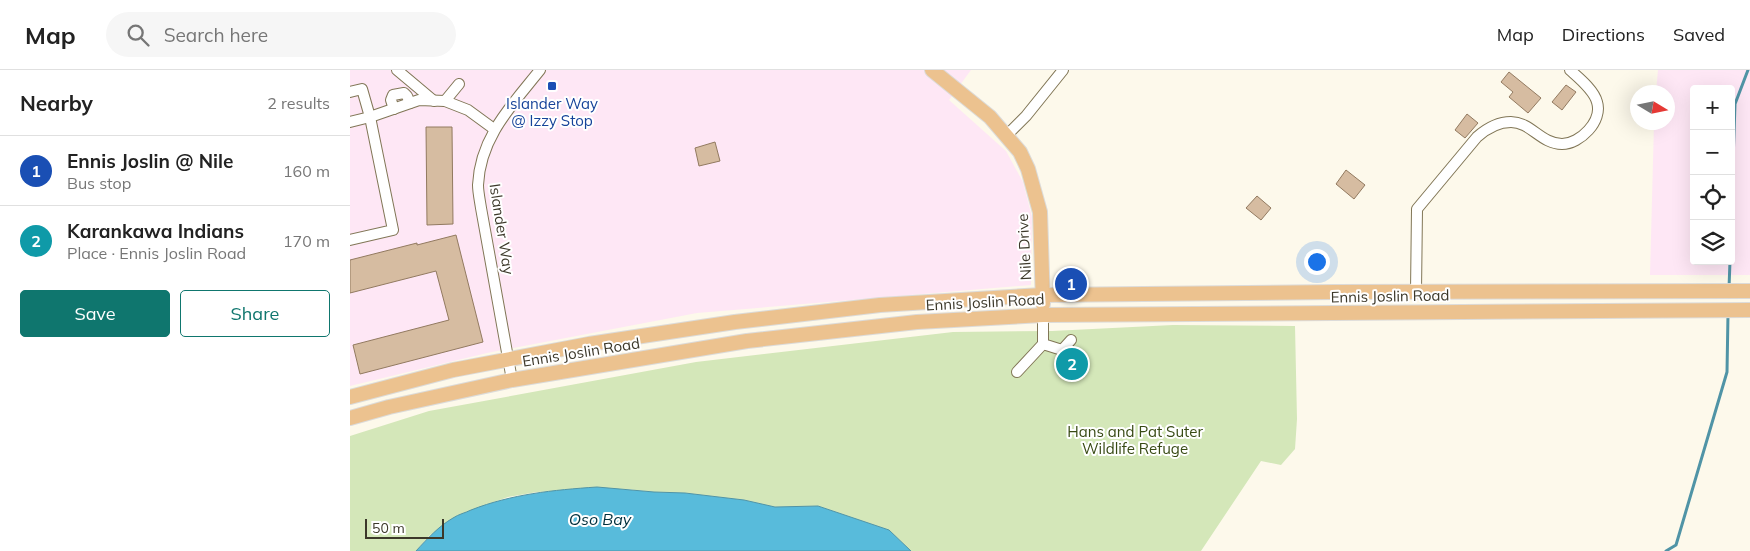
<!DOCTYPE html>
<meta charset="utf-8">
<style>
body{margin:0;font-family:Mulish,sans-serif;background:#f6f6f6;color:#222}
.controls{position:absolute;right:15px;top:15px;display:grid;overflow:hidden;border-radius:5px;box-shadow:0 5px 20px #0002}
.controls button{width:45px;height:45px;display:grid;place-items:center;padding:0;border:0;border-bottom:1px solid #e0e0e0;background:#fff;color:#222;font:25px sans-serif}
.compass{position:absolute;left:1280px;top:15px;width:45px;height:45px;border-radius:50%;background:#fff;box-shadow:0 5px 20px #0002;rotate:100deg}
.scale{position:absolute;left:15px;bottom:12px;width:79px;box-sizing:border-box;padding-left:5px;border:2px solid #3c382a;border-top:0;font-size:14px;line-height:18px;white-space:nowrap;color:#3c382a;-webkit-text-stroke:4px #fff;paint-order:stroke}
.you{position:absolute;left:966px;top:191px;width:18px;height:18px;margin:-12px;border:4px solid #fff;border-radius:50%;background:#1a73e8;box-shadow:0 0 0 8px #1a73e833}
.badge{display:grid;place-items:center;width:32px;height:32px;border-radius:50%;background:#0f766e;color:#fff;font-size:16px;font-weight:700}
.pin{position:absolute;translate:-50% -50%;border:2px solid #fff;box-shadow:0 1px 5px #0006}
.list{margin:0;padding:0;list-style:none}
h2{display:flex;justify-content:space-between;align-items:center;height:65px;margin:0;padding:0 20px;font-size:21px}
h2 small{font-size:16px;font-weight:400;color:#767676}
.list li{display:grid;grid-template-columns:32px 1fr auto;gap:15px;align-items:center;box-sizing:border-box;height:70px;padding:0 20px;border-top:1px solid #e0e0e0}
.list b{display:block;font-size:19px;white-space:nowrap}
.list p{margin:0;font-size:16px;white-space:nowrap;color:#767676}
.list em{font-size:16px;font-style:normal;color:#767676}
.actions{display:flex;gap:10px;padding:15px 20px}
.actions a{flex:1;padding:11px 0;border:1px solid #0f766e;border-radius:5px;text-align:center;font-size:18px;color:#0f766e}
.actions .main{background:#0f766e;color:#fff}
.icon{flex:none;width:28px;height:28px;fill:none;stroke:currentColor;stroke-width:2;stroke-linecap:round;stroke-linejoin:round}
.map{position:relative;flex:none;width:1400px;height:481px;overflow:hidden}
header{display:flex;align-items:center;gap:30px;box-sizing:border-box;height:70px;padding:0 25px;background:#fff;border-bottom:1px solid #e0e0e0}
header strong{font-size:24px}
nav{display:flex;gap:28px;margin-inline-start:auto;font-size:18px}
.search{width:350px;height:45px;background:#f6f6f6;display:flex;align-items:center;gap:12px;box-sizing:border-box;padding:0 18px;border-radius:28px;color:#767676;font-size:19px}
main{display:flex}
aside{flex:1;background:#fff}
.map>svg:first-child{display:block}
</style>
<header>
<strong>Map</strong>
<div class="search"><svg class="icon" aria-label="search" viewBox="0 0 24 24"><circle cx="10" cy="10" r="6"/><path d="M15 15l6 6"/></svg>Search here</div>
<nav><a>Map</a><a>Directions</a><a>Saved</a></nav>
</header>
<main>
<aside>
<h2>Nearby<small>2 results</small></h2>
<ul class="list">
<li><span class="badge" style="background:#1a4fb4">1</span><div><b>Ennis Joslin @ Nile</b><p>Bus stop</p></div><em>160 m</em></li>
<li><span class="badge" style="background:#0f9aa8">2</span><div><b>Karankawa Indians</b><p>Place · Ennis Joslin Road</p></div><em>170 m</em></li>
</ul>
<div class="actions"><a class="main">Save</a><a>Share</a></div>
</aside>
<div class="map">
<svg width="1400" height="481" viewBox="0 0 1400 481">
<rect width="100%" height="100%" fill="#fdf9eb"/>
<g fill="#fee7f5" fill-rule="evenodd">
<path d="M0,0H621L599,30L656,81L673,112L682,147L681,215L347,243L137,283L0,316Z"/>
<path d="M1308,0H1400V205H1300L1304,53L1318,52V22H1306ZM1344,19H1381V191H1344Z"/>
</g>
<path fill="#d4e7b9" d="M823,255L945,256L947,349L945,379L931,395L911,391L851,481H561L539,460L468,436L425,437L394,430L335,423L304,422L275,419L187,422L158,427L130,437L80,465L66,481H0V366L79,341L346,292L603,262L702,261Z"/>
<path fill="#58bbdb" stroke="#5094a6" d="M247,417L304,422L335,423L394,430L425,437L468,436L539,460L561,481H66C77,469 89,456 103,448C109,444 115,443 121,440C162,424 203,420 247,417Z"/>
<g fill="none" stroke-linecap="round" stroke-linejoin="round">
<g stroke="#5094a6" stroke-width="3">
<path d="M1381,150L1385,34L1398,0"/>
<path d="M1379,218L1380,191"/>
<path d="M1316,481L1326,475L1377,302L1378,244"/>
</g>
</g>
<g fill="#d6bca1" stroke="#927a60">
<path d="M1159,2L1191,28L1178,43L1159,27L1163,22L1151,12Z"/>
<path d="M1216,15L1226,22L1212,40L1202,32Z"/>
<path d="M1117,44L1128,53L1115,68L1105,60Z"/>
<path d="M76,57H102L103,154L77,155Z"/>
<path d="M365,72L370,91L349,96L345,78Z"/>
<path d="M996,100L1015,115L1004,129L986,114Z"/>
<path d="M907,126L921,138L911,150L896,138Z"/>
<path d="M106,165L133,272L10,304L3,275L99,250L86,201L0,223V190L67,173V175Z"/>
</g>
<g fill="none" stroke-linecap="round" stroke-linejoin="round">
<g stroke="#817656" stroke-width="12">
<g id="minor">
<path d="M47,0L84,31"/>
<path d="M0,22L12,19L20,47L43,160L0,170"/>
<path d="M95,31L109,14"/>
<path d="M44,39L41,30L43,25L54,23L57,26L60,33"/>
<path d="M0,52L20,47L69,30L95,31L118,40L144,59"/>
<path d="M657,65L676,46L713,0"/>
<path d="M1066,222L1067,139L1127,67C1136,59 1148,52 1161,52C1181,52 1191,74 1212,74C1230,74 1253,51 1247,32C1244,20 1229,8 1220,0"/>
<path d="M693,245V274L712,280L721,270"/>
<path d="M667,302L693,274"/>
<path d="M162,310L131,138C130,131 128,122 128,115C130,67 162,35 190,0"/>
</g>
</g>
<g stroke="#dcdbd9" stroke-width="16">
<g id="major">
<path d="M582,0L640,47L670,82L678,99L690,142L693,234"/>
<path d="M0,327L103,300L239,274L385,252L530,235L692,225L985,222L1400,221"/>
<path d="M0,348L39,337L162,310L397,271L567,252L693,245L1400,240"/>
</g>
</g>
<use href="#minor" stroke="#fff" stroke-width="10"/>
<use href="#major" stroke="#ecc28f" stroke-width="14"/>
</g>
<rect fill="#1a4fb4" stroke="#fff" stroke-width="2" x="197" y="11" width="10" height="10" rx="2.5"/>
<g text-anchor="middle" dominant-baseline="central" stroke-width="4" stroke-linejoin="round" paint-order="stroke">
<g font-size="15" fill="#164399" stroke="#fff">
<text x="202" y="33">Islander Way<tspan x="202" dy="17">@ Izzy Stop</tspan></text>
</g>
<g font-size="15" fill="#3c382a" stroke="#fff">
<text transform="translate(152 159) rotate(81)">Islander Way</text>
<text transform="translate(674 177) rotate(-93)">Nile Drive</text>
<text transform="translate(1040 226) rotate(-1)">Ennis Joslin Road</text>
<text transform="translate(635 232) rotate(-3)">Ennis Joslin Road</text>
<text transform="translate(231 282) rotate(-9)">Ennis Joslin Road</text>
</g>
<g font-size="15" fill="#384a14" stroke="#fff">
<text x="785" y="361">Hans and Pat Suter<tspan x="785" dy="17">Wildlife Refuge</tspan></text>
</g>
<g font-size="16" font-style="italic" fill="#00303d" stroke="#fff">
<text x="250" y="449">Oso Bay</text>
</g>
</g>
</svg>
<div class="controls">
<button>+</button>
<button>−</button>
<button><svg class="icon" aria-label="locate" viewBox="0 0 24 24"><circle cx="12" cy="12" r="6"/><path d="M12 2v4M12 18v4M2 12h4M18 12h4"/></svg></button>
<button><svg class="icon" aria-label="layers" viewBox="0 0 24 24"><path d="M12 4l9 5-9 5-9-5zM3 14l9 5 9-5"/></svg></button>
</div>
<svg class="compass" viewBox="-18 -18 36 36"><path d="M0-13l5 13h-10z" fill="#e53935"/><path d="M0 13l5-13h-10z" fill="#767676"/></svg>
<div class="scale">50 m</div>
<div class="you"></div>
<div class="pin badge" style="left:721px;top:214px;background:#1a4fb4">1</div>
<div class="pin badge" style="left:722px;top:294px;background:#0f9aa8">2</div>
</div>
</main>
